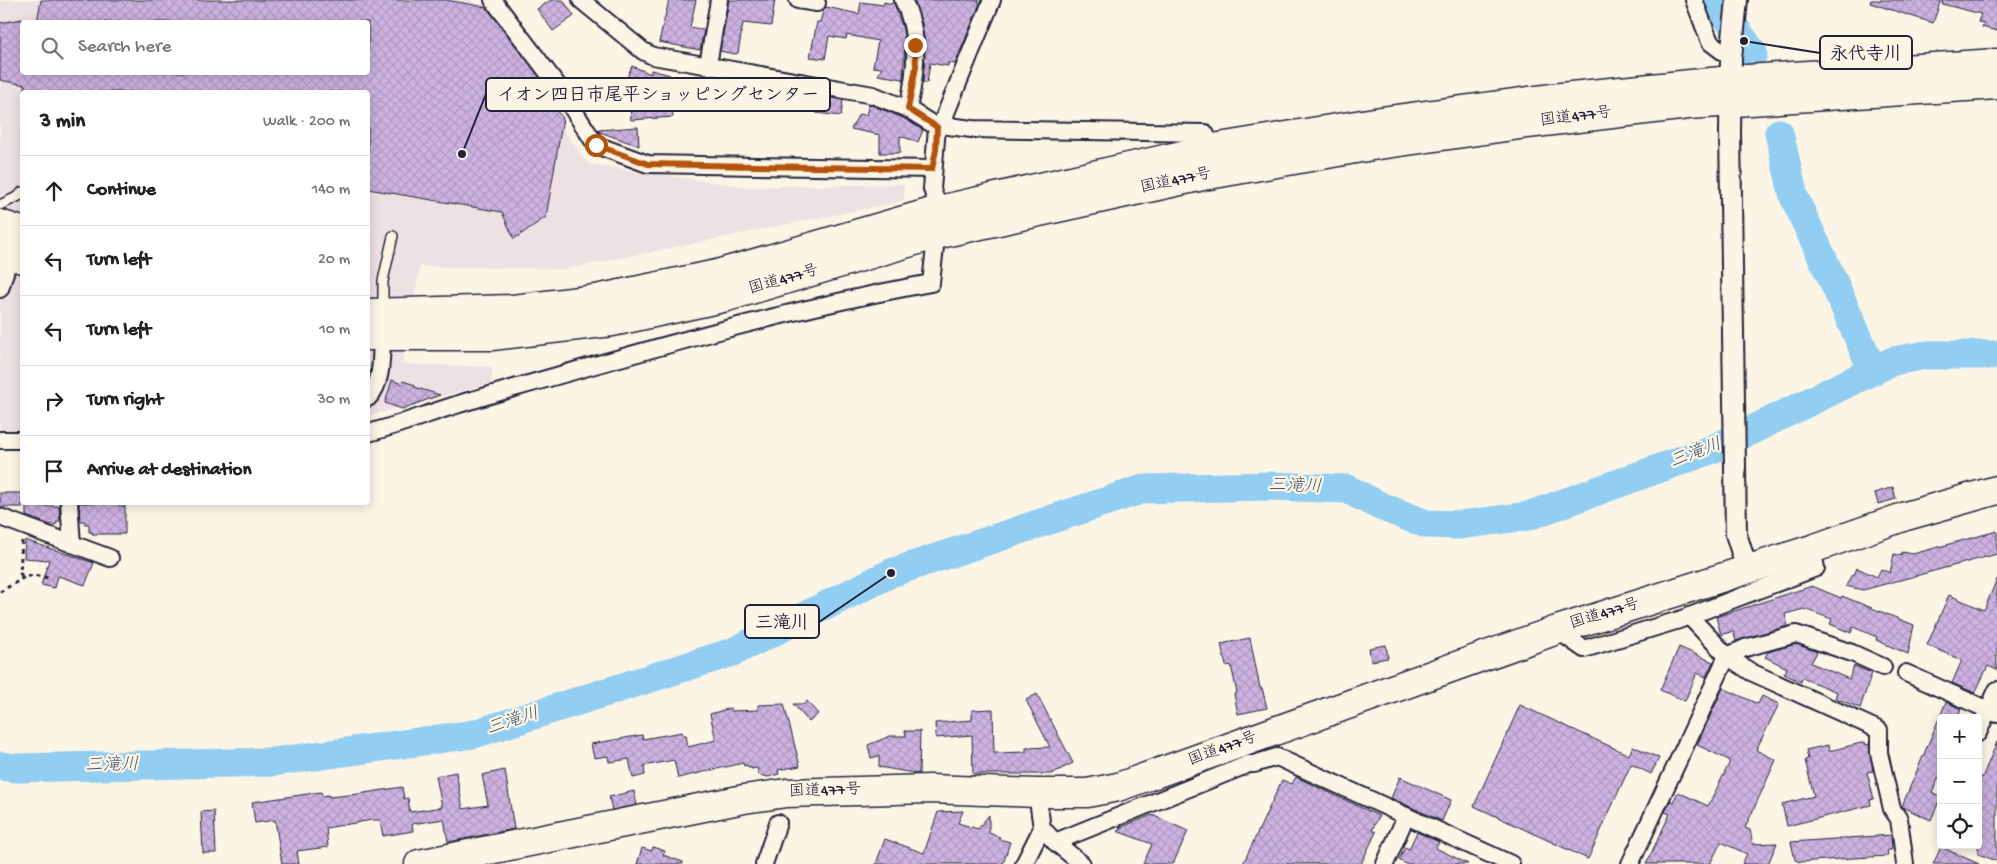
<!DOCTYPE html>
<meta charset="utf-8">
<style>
body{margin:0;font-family:"Gochi Hand","Klee One",sans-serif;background:#f6f6f6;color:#222}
.controls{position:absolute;right:15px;bottom:15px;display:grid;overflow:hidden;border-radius:5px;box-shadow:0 2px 12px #0003}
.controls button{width:45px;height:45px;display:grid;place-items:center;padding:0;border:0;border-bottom:1px solid #e0e0e0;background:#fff;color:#222;font:25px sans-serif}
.stop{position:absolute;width:15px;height:15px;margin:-11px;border:4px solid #b45309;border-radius:50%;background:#fff}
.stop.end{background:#b45309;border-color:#fff;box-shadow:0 1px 5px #0008}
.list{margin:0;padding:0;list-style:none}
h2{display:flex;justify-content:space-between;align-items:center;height:65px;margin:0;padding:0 20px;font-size:21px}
h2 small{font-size:16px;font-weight:400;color:#767676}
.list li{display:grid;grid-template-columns:32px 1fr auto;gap:15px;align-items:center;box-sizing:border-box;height:70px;padding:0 20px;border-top:1px solid #e0e0e0}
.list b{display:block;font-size:19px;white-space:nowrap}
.list em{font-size:16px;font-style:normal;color:#767676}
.icon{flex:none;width:28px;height:28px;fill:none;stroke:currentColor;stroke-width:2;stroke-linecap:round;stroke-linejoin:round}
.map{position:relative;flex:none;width:1997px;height:864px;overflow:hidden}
.search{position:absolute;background:#fff;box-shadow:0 2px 12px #0003;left:20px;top:20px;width:350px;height:55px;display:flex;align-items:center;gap:12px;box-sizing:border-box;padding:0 18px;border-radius:5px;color:#767676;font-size:19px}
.panel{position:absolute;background:#fff;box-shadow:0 2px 12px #0003;left:20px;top:90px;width:350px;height:415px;border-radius:5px}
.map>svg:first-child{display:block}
</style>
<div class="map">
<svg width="1997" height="864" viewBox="0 0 1997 864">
<defs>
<pattern id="building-cross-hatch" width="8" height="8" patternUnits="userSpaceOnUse" patternTransform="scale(1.25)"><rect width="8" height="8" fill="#ccb2e0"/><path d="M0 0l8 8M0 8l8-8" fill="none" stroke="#af99c1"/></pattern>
</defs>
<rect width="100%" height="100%" fill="#fcf5e5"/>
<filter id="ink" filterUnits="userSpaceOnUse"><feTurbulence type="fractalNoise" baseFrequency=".02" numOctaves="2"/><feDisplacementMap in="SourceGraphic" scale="10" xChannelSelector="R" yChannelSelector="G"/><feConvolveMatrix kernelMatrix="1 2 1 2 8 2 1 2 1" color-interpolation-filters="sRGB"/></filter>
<g filter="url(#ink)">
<path fill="#eee1e4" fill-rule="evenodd" d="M0,0H471L588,164L748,187L904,184V201L566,269L420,266L402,364L492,367V383L368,416V92H22V430L0,432ZM22,22H368V72H22Z"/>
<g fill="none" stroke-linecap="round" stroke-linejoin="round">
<g stroke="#92cdf2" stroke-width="29">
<path d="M1715,0L1753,53"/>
<path d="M1779,133L1794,197L1835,285L1873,371"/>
<path d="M0,766L17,768L273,762L474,734L733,652L891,573L1143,489L1270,486L1347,489L1380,506L1426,524L1460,525L1528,516L1713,449L1893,361L1927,355H1997"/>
</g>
</g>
<g fill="url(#building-cross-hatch)" stroke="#22223b">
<path d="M41,0H446L486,7L541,79L534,85L563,118L546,217L514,239L502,212L368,189V92H24L25,85L0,80V23L22,19V72H368V22H37Z"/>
<path d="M551,0H563L574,16L553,31L537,9Z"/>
<path d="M669,0H696L690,27L704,30L700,50L659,42Z"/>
<path d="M729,0H775L771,26L743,23L738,53L734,54L720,51Z"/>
<path d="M893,0L903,29L905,41L903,79L878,75L882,68L873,67L878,41L847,35L846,39L829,36L825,59L810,57L817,22H820L823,11L826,7L859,14L861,2L883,5L884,2L892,4Z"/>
<path d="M914,0H979V6L955,64L948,63V66L930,63L927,83H923L924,39L922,24Z"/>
<path d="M1871,0H1941L1933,23L1870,3Z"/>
<path d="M1943,0H1997V31L1982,27L1984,23L1978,22L1981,14L1942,4Z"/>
<path d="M632,66L651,74V70L670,75L666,98H671L673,117L631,120L629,83L625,82Z"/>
<path d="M819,96L843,100L841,116L816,113Z"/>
<path d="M869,104L903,118L923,130L918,142L900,136V153H880V135L851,129L859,114L866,115Z"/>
<path d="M638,127L639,146L600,132L598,130Z"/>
<path d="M392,380L402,384L403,381L415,385L414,387L440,395L402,409L385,403Z"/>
<path d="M1893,487L1896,499L1878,504L1875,493Z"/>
<rect x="0" y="493" width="22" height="14"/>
<path d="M79,503H119V506H125V534H92V532H89V524H85V521H80Z"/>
<path d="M26,506H59L60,521H57V524L51,525L26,516Z"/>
<path d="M1997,531V554L1863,590L1846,586L1852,574L1854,575L1857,568L1877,577L1881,569L1890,573L1894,554L1901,556L1902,552L1913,554Z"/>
<path d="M25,540L94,563L85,585L58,576L55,588L41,585L49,560L24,558Z"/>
<path d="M1997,579V670L1988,666L1975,693L1952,683L1962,660L1927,645L1949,595L1984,610Z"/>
<path d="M1812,586L1841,598L1842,596L1914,625L1908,654L1876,640L1877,637L1853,627L1851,633L1830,624L1832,619L1804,609L1785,614L1788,626L1736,641L1733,631L1721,635L1716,617Z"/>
<path d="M1250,638L1260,688H1262L1267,708L1238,714L1234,694L1237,693L1231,665L1226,666L1221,644Z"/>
<path d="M1796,644L1817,652L1811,663L1849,679L1854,666L1872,673L1860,708L1835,698L1837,692L1802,678L1801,682L1784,674L1787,668L1765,657L1768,652Z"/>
<path d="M1386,645L1388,658L1371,661L1369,648Z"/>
<path d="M1679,647L1713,662L1706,677L1697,673L1685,701L1660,690Z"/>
<path d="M1723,688L1758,704L1762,696L1779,704L1756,750L1776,760L1745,828L1750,830L1753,844L1777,843L1768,864H1742L1747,854L1721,842L1710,864H1646L1670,814L1665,812L1671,800L1673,802L1678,792L1708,806L1729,764V760L1697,745Z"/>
<path d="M1037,694L1073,763L1051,774H973L972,735L936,738L935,723L972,720V710L993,709L994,753L1026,752V748L1050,747L1026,700Z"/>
<path d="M807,701L818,714L809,722L793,704H804Z"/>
<path d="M1946,702L1961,709L1958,718H1941V773L1932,792L1941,797L1931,820L1904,808L1902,806Z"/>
<path d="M784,704L800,766L778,770L779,774L768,777L759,775L757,768L751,769V767L748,768L747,765L744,766L743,763L678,778L674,760L644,766L645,775L633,778L629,759L609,762L608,756L594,758L591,744L642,735L643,739L682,732L683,735H686L688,747L716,740L710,714L731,708L732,711L758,710V705Z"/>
<path d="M1520,705L1629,755L1633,746L1659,758L1651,774L1631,764L1588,859L1474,806Z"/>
<path d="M905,731H920L919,774L879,767V756L871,758L868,745L890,736H906Z"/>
<path d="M1865,742L1866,745L1869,744L1873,771L1867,772L1874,799L1870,800L1871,805L1787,826L1782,804L1814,796L1805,760L1808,759L1806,750L1828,745L1829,751Z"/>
<path d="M1997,742V861L1978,854V777L1982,778Z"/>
<path d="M505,770L514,829L448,842L444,819L412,824L413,831L383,836L380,820H372L326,828L328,847L297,851L299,864H282L275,820L255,823L252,802L321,792L322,796L329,795V797L358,794L402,787L404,799L408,798L410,812L442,807L436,776L456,772L463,809L488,805L482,775Z"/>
<path d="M1296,777L1379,816L1372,830L1376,832L1361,864H1243L1282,780L1292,784Z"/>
<path d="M1400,777L1451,800L1442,821L1391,798Z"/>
<path d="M634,791L637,805L612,810L609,797Z"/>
<path d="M214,811L216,853H203L201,812Z"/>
<path d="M963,811L958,823L978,829L989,815V833L1000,837L999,839L1010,842L1003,864H876L885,839L924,853L938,812Z"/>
<path d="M1152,815L1188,831L1173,864H1143L1152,844L1117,831L1121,829L1119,828Z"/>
<path d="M1417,832L1439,842L1436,848L1468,864H1406L1399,860L1405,847L1409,849Z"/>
<path d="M1891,835L1892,850H1887L1888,856L1853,858L1800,862L1795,860L1791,842Z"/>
<path d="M653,847L665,851L663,855L683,862V864H637L642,848L652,851Z"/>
<path d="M1941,847L1979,864H1933Z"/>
</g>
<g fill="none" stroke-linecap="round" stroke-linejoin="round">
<g stroke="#22223b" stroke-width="12">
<g id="service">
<path d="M0,205L19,196L22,192"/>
<path d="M383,309V281L393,236"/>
</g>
</g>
<g stroke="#22223b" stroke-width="20">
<g id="minor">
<path d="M493,0L558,86L596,145L648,164L932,169"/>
<path d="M581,0L643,51L653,56L873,95L908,109L937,127"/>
<path d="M798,0L817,3"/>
<path d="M903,0C921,35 916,72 908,109"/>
<path d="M1694,0L1710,42L1731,58"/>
<path d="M708,65L719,0"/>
<path d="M941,125L992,0"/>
<path d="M937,127L941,125L972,129L1205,133L1213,148"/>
<path d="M0,289L10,256"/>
<path d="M368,398C384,383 381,350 382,329"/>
<path d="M368,433C404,424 439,409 476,399C626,356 777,311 931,283L939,210L932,189L937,127"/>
<path d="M0,440H22"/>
<path d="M69,502L72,544"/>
<path d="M0,517L110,558"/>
<path d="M1689,616L1727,656L1751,672L1879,730V753L1892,809L1899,819L1905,864"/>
<path d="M1557,630L1584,649L1679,620L1816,568L1812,549"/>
<path d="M1906,673L1988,710L1978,733"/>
<path d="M1997,690L1988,710L1997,714"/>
<path d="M1037,793L1042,828L1055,842L1082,864"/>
<path d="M1055,842L1249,764H1254L1277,757L1511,864"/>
<path d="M764,864L778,823"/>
<path d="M1024,864L1042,828"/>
<path d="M1385,864L1406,816"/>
<path d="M1630,864L1727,656L1745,648L1796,634L1852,653L1883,667"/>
</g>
</g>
<g stroke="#22223b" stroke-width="24">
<path id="tertiary" d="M1737,0L1731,58L1730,132L1736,534L1747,569"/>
</g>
<g stroke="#22223b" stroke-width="31">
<g id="trunk">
<path d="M0,224L22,231"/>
<path d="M0,252L22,259"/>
<path d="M368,313L513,309L596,299L717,274L939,210L1213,148L1381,121L1551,98L1731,80L1997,63"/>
<path d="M368,336H492L612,322L727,297L935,235L1203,176L1372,146L1527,124L1688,105L1997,85"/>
<path d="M419,864L744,799L786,793L930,789L1037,793H1087L1118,787L1557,630L1812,549L1906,516L1997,490"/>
</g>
</g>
<g stroke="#22223b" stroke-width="3" stroke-dasharray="4 4" stroke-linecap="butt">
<path d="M22,541L20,573L23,578"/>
<path d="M0,592L23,578L33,575L49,578"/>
</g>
<use href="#service" stroke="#fcf5e5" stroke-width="9"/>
<use href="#minor" stroke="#fcf5e5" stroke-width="16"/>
<use href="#tertiary" stroke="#fcf5e5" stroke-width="20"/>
<use href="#trunk" stroke="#fcf5e5" stroke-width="28"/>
</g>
</g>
<g fill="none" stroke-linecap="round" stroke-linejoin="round" filter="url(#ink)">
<path stroke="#b45309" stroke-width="6" d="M596,145L648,164L932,169L936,150L937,127L908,109L916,67L915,45"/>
</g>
<g text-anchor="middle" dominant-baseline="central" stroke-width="4.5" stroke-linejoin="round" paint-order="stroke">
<g font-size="16" fill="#22223b" stroke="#fcf5e5">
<text transform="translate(1576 118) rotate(-7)">国道477号</text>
<text transform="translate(1176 182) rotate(-12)">国道477号</text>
<text transform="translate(784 281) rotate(-16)">国道477号</text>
<text transform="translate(1605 615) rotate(-17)">国道477号</text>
<text transform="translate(1223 750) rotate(-20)">国道477号</text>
<text transform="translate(825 792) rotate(-2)">国道477号</text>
</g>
<g font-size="18" font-style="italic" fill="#445572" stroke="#fcf5e5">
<text transform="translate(1696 454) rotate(-21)">三滝川</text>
<text transform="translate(1295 487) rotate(2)">三滝川</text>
<text transform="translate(513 722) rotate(-18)">三滝川</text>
<text transform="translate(112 766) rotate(-1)">三滝川</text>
</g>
</g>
<path fill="none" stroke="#22223b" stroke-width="2" d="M1744 41L1820 53M462 154L486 94M891 573L819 622"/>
<g fill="#22223b" stroke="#fcf5e5" stroke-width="2">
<circle cx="1744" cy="41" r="5"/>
<circle cx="462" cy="154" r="5"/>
<circle cx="891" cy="573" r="5"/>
</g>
<g fill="#fcf5e5" stroke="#22223b" stroke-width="2">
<rect x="1820" y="36" width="92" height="33" rx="5"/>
<rect x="486" y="78" width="344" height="33" rx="5"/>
<rect x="745" y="605" width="74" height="33" rx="5"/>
</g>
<g font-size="18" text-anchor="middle" font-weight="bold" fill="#22223b">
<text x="1866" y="59">永代寺川</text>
<text x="658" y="100">イオン四日市尾平ショッピングセンター</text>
<text x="782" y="628">三滝川</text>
</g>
</svg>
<div class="controls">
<button>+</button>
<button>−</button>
<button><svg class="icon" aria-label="locate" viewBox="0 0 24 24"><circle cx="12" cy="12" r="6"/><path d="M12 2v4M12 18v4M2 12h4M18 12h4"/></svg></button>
</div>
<div class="stop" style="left:596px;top:145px"></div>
<div class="stop end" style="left:915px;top:45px"></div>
<div class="search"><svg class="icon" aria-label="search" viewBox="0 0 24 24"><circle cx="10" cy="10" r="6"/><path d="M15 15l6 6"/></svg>Search here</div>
<section class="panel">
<h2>3 min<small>Walk · 200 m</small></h2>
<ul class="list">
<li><svg class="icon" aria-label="ahead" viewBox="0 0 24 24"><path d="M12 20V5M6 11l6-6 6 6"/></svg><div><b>Continue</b></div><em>140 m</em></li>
<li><svg class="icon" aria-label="left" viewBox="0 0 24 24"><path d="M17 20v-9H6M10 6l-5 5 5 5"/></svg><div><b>Turn left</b></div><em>20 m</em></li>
<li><svg class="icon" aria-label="left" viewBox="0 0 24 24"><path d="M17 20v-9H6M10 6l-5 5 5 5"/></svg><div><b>Turn left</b></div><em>10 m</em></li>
<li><svg class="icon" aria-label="right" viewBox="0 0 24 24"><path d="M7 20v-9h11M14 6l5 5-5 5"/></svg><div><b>Turn right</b></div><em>30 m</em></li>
<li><svg class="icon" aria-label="arrive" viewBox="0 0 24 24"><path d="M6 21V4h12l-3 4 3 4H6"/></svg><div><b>Arrive at destination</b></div></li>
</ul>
</section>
</div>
